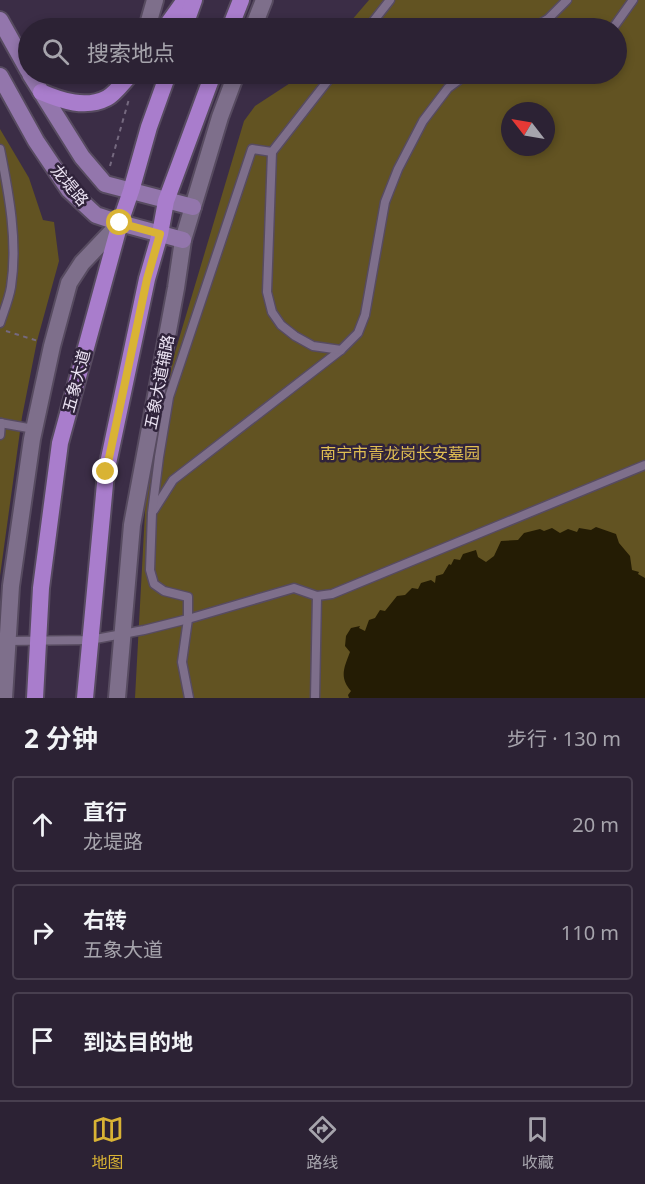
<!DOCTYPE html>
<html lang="zh">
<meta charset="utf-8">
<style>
body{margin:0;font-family:"Noto Sans","Noto Sans SC",sans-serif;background:#342a3c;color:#f1f3f6}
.compass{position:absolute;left:501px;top:102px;width:54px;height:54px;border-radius:50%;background:#2c2234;box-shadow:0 3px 9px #0003;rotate:301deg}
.stop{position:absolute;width:18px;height:18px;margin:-14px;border:4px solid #d9b334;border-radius:50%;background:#fff}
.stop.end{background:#d9b334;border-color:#fff;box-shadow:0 2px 6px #0008}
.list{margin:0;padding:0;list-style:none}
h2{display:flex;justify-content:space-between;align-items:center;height:78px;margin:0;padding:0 24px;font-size:26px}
h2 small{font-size:20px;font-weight:400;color:#a6a4ac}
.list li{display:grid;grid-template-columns:39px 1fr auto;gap:18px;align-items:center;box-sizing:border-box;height:96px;margin:0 12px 12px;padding:0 12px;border:2px solid #483f4f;border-radius:6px}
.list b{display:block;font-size:22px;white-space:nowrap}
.list p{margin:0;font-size:20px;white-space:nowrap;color:#a6a4ac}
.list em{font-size:20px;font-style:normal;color:#a6a4ac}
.icon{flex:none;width:33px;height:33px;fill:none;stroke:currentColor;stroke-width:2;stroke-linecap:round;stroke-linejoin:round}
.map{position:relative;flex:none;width:645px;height:698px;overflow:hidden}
.search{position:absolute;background:#2c2234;box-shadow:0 3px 9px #0003;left:18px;right:18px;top:18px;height:66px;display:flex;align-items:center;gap:15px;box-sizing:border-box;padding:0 21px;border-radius:33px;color:#a6a4ac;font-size:22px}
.sheet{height:402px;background:#2c2234}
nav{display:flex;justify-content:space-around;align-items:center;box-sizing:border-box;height:84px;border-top:2px solid #483f4f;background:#2c2234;font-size:16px;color:#a6a4ac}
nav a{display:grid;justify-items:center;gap:3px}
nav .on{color:#d9b334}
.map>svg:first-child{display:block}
</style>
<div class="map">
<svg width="645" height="698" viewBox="0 0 645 698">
<rect width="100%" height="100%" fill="#3b2d46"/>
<g fill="#625322" fill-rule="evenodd">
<path d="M369,0H645V698H135L147,475L167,379L244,121L255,106L304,74H616V28H345ZM510,111H546V147H510Z"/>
<path d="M0,129L29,178L43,220L54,222L59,261L37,341L22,417L0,576Z"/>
</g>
<path fill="#241c04" d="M596,527L616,534L619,543L630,556L632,570L639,572L638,574L645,578V698H349L348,695L351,691C339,677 344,668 350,652L345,646L346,636L351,628L360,626L359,628L365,631L369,620L375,618L380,610L385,611L397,596L405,595L412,588L418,589L421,583L431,580L435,583L436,576L443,574L449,564L451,565L454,559L460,560L463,554L476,550L478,557L486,562L494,556L501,541L518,540L524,533L540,529L544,531L552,528L560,533L568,529L577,532L579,528L591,530Z"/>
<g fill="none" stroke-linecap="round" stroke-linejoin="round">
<g stroke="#574b60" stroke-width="11">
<g id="service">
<path d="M368,28L390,0"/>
<path d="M533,28L548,19L567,0"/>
<path d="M613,28L633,0"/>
<path d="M0,149C9,194 18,242 11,287C9,299 4,311 0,323"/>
<path d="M272,152L333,74"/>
<path d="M0,423L34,429"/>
<path d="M0,435L1,423"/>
<path d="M154,510L173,480L341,350L358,333L365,315L385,202L398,169L423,121L448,88L467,74"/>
<path d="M6,641L90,640L144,630L188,619L294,588L317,596L332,594L645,465"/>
<path d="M189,698L182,662L188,619V597L164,591L154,584L150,570L152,513L159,457L169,397L252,149L272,152L267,292L272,312L281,325L295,336L313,346L341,350"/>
<path d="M315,698L317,596"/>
</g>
</g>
<g stroke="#574b60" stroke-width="20">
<g id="tertiary">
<path d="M147,28L155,0"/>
<path d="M253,28L264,0"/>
<path d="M4,698L11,586L32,439L52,346L69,283L82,263L120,223"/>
<path d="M117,698L132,525L176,288L183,240L220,117L236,74"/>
</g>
</g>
<g stroke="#574b60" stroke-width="20">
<g id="secondary">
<path d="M0,20L28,70"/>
<path d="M30,74L82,157L105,184L193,207"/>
<path d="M0,76L36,141L69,190L96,215L120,223L183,240"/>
</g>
</g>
<g stroke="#574b60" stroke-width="20">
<g id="primary">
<path d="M165,28L185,0"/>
<path d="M184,28L194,0"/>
<path d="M230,28L241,0"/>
<path d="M41,92C62,101 86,109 107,98C115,94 125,80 131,74"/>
<path d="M35,698L41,588L60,443L120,223L131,191L149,127L168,74"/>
<path d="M85,698L106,473L147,279L160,234L166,201L213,74"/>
</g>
</g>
<g stroke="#75697f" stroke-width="2" stroke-dasharray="4.5 4.5" stroke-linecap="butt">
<path d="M110,166L129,99"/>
<path d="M6,331L38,341"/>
</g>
<use href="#service" stroke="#7e6f8b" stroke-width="8"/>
<use href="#tertiary" stroke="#7e6f8b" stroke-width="16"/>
<use href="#secondary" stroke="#9376ac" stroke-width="16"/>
<use href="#primary" stroke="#a97dcc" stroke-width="16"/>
</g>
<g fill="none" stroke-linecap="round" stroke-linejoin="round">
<path stroke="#d9b334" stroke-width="8" d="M106,472L147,279L160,234L120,223"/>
</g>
<g text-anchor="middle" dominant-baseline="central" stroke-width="5" stroke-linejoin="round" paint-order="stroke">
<g font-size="16" fill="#ece4f4" stroke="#30233b">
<text transform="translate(70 185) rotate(50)">龙堤路</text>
<text transform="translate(76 381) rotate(-75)">五象大道</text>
<text transform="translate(159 382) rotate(-79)">五象大道辅路</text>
</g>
<g font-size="16" fill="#e0be52" stroke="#30233b">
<text x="400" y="453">南宁市青龙岗长安墓园</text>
</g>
</g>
</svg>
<svg class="compass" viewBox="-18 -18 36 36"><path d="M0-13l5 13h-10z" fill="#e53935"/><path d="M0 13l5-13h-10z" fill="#a6a4ac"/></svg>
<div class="stop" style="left:120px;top:223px"></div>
<div class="stop end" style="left:106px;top:472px"></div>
<div class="search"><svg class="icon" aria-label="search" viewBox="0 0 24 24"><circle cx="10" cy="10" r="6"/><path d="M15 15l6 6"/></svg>搜索地点</div>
</div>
<section class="sheet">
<h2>2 分钟<small>步行 · 130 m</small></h2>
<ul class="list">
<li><svg class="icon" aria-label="ahead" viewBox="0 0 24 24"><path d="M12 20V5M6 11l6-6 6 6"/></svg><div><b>直行</b><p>龙堤路</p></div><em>20 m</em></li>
<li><svg class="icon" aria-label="right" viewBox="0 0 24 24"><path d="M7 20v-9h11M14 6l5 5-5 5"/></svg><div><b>右转</b><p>五象大道</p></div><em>110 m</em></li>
<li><svg class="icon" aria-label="arrive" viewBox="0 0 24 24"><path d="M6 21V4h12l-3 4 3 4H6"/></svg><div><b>到达目的地</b></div></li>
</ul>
</section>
<nav>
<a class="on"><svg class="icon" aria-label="map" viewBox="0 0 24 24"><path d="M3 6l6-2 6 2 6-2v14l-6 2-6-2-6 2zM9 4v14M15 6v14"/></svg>地图</a>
<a><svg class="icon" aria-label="directions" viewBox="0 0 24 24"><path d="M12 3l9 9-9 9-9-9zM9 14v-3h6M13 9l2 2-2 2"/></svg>路线</a>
<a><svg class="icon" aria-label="saved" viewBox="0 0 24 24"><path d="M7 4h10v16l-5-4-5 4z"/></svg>收藏</a>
</nav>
